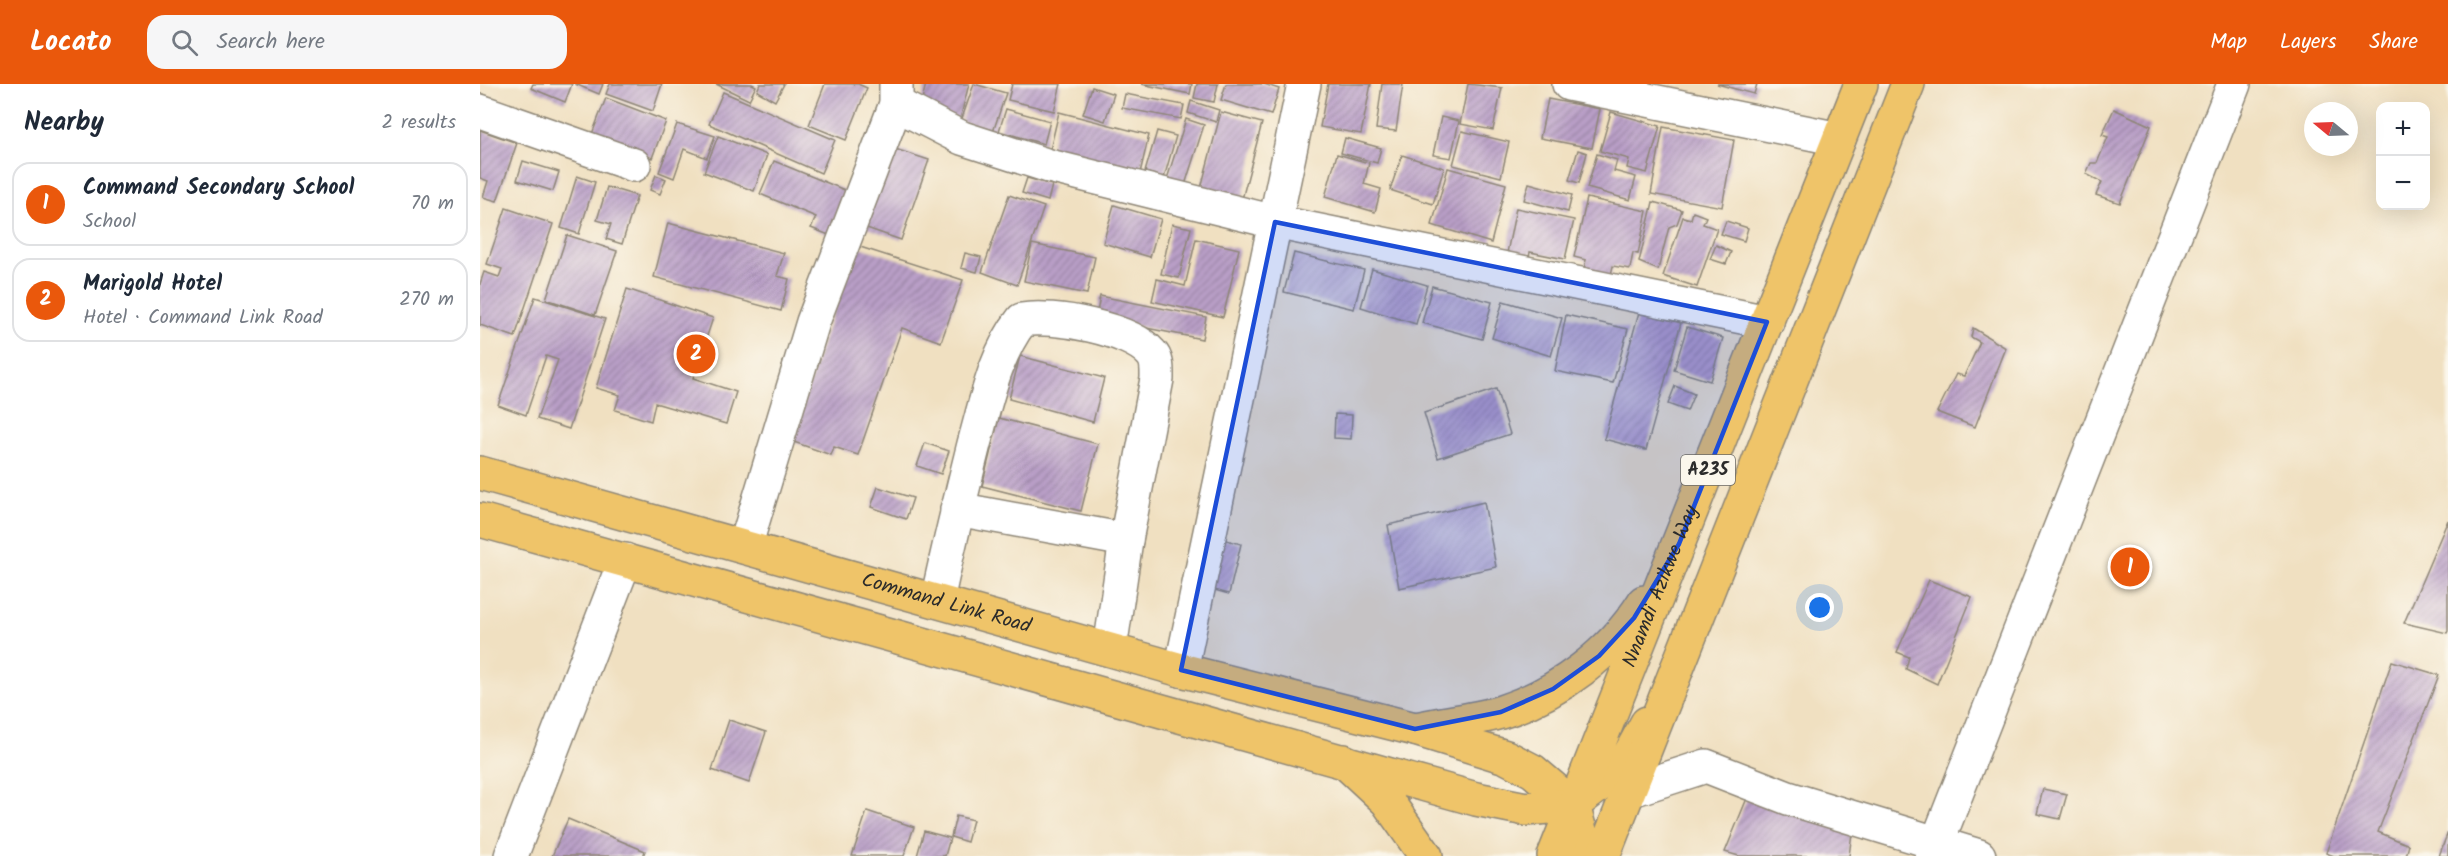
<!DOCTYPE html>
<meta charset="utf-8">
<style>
body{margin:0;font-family:Kalam,sans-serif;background:#f6f6f7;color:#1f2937}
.controls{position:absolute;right:18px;top:18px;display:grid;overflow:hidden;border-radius:12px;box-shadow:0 6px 24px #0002}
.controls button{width:54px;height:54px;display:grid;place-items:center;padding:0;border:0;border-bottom:2px solid #e0e1e3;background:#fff;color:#1f2937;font:30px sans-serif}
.compass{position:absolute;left:1824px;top:18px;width:54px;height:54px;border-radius:50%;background:#fff;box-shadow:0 6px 24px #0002;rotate:289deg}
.you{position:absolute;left:1340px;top:524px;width:21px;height:21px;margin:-15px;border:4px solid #fff;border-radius:50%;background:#1a73e8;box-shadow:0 0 0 9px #1a73e833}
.badge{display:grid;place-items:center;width:39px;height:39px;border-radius:50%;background:#ea580c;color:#fff;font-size:20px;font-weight:700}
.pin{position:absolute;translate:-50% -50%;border:3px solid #fff;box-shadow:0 2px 6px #0006}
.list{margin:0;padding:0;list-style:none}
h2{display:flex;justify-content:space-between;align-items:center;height:78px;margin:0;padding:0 24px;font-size:26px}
h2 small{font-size:20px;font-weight:400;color:#747a83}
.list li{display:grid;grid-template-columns:39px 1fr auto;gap:18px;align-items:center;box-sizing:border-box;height:84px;margin:0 12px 12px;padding:0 12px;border:2px solid #e0e1e3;border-radius:18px}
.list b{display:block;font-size:22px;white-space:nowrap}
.list p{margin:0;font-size:20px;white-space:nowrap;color:#747a83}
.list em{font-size:20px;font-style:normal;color:#747a83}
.icon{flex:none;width:33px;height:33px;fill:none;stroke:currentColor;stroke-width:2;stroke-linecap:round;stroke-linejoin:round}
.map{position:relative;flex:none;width:1968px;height:772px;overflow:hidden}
header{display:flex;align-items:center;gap:36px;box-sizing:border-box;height:84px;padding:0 30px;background:#ea580c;color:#fff}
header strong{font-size:28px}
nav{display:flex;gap:33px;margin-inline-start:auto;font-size:21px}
.search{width:420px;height:54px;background:#f6f6f7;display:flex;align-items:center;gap:15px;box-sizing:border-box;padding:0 21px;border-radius:18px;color:#747a83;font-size:22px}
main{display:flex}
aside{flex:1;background:#fff}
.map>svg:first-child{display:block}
</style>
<header>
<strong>Locato</strong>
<div class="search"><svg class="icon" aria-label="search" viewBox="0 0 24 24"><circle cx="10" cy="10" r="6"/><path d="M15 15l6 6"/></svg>Search here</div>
<nav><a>Map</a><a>Layers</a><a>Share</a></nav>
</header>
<main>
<aside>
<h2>Nearby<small>2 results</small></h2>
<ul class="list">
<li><span class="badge">1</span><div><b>Command Secondary School</b><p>School</p></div><em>70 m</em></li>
<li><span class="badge">2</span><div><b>Marigold Hotel</b><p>Hotel · Command Link Road</p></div><em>270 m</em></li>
</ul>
</aside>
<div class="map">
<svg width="1968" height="772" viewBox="0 0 1968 772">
<defs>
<pattern id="building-hatch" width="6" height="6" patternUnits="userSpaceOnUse" patternTransform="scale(1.5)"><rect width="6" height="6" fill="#b99fc7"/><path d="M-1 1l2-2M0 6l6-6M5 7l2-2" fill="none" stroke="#9782a2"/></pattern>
</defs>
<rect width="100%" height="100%" fill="#fbf7ec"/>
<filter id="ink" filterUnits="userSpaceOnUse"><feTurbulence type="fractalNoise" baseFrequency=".0167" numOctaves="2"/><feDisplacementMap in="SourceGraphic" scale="12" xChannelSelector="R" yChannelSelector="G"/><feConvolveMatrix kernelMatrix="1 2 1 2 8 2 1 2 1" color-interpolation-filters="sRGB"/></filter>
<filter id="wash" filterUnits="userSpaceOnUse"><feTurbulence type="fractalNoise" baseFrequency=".008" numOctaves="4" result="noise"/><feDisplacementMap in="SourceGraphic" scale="24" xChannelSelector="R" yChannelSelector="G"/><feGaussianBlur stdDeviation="1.35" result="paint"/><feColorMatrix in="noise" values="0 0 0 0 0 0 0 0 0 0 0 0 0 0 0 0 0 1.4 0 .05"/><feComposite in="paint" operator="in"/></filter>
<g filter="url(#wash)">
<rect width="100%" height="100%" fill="#f0e0c1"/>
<g id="blocks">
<g fill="url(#building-hatch)">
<path d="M53,0H92L85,18L51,4Z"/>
<path d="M95,0H123L119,10Z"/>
<path d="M130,0H182L173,27L126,10Z"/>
<path d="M236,0H272L276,2L269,16Z"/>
<path d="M280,0H304L295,17L277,7Z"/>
<path d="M345,0H378L387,4L366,56L329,41Z"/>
<path d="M446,0H489L480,35L440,24Z"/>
<path d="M494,0L526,9L513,48L481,37Z"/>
<path d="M532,0H581L574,27L528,16Z"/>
<path d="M661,0H712L710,10Z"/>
<path d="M717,0H738L734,18L714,14Z"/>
<path d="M746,0H784L799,5L791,31L741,16Z"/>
<path d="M848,0H891L881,50L840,43Z"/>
<path d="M902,0H923L916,47L896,45Z"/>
<path d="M988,0L1022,4L1013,46L980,40Z"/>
<path d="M1237,0H1277L1274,10Z"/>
<path d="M612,3L634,10L625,37L603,30Z"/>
<path d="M243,8L355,56L341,89L229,40Z"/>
<path d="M645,10L704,21L701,35L642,24Z"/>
<path d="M126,14L186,37L172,74L112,50Z"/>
<path d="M1068,15L1120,25L1112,64L1060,54Z"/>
<path d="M711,17L739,26L736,38L708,29Z"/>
<path d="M526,25L570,37L564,60L519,47Z"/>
<path d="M1634,25L1671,42L1640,119L1616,111L1622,98L1606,90L1611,79H1617L1628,53L1622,51Z"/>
<path d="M579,28L669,51L660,89L570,66Z"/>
<path d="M741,28L782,39L761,119L720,108Z"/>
<path d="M1131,28L1180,42L1167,89L1147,84L1149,75L1120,67Z"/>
<path d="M961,33L979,37L971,74L953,71Z"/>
<path d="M706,35L724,41L705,101L687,95Z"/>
<path d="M197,40L235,52L227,74L204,65L194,94L179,88Z"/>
<path d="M1183,43L1254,56L1242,123L1171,110Z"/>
<path d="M0,46L37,59L17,117L3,113L8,97L0,94Z"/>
<path d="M677,47L696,52L684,94L665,88Z"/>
<path d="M982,47L1029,58L1021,93L973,81Z"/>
<path d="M238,52L287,71L274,107L224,88Z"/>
<path d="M865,54L901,64L897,79L861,69Z"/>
<path d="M409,63L449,76L421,156L381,142Z"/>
<path d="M1098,66L1107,69L1099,99L1089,96Z"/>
<path d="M857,70L889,79L884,100L901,105L895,128L845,113Z"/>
<path d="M1117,70L1137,76L1134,87L1156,93L1150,116L1107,104Z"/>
<path d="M922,71L964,84L953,120L910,106Z"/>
<path d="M43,77L79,88L73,107L37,96Z"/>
<path d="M294,77L367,107L349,151L331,144L336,133L280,110Z"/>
<path d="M968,84L1026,100L1011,159L952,141Z"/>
<path d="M176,91L186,95L180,110L170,106Z"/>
<path d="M97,92L115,98L99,150L81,144Z"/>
<path d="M547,94L572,101L568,117L542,109Z"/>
<path d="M1049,99L1092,111L1088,128L1044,116Z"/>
<path d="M127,103L157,112L142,160L126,155L131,140L117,136Z"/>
<path d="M529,111L564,123L537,201L502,188Z"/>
<path d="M1107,114L1167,127L1158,170L1153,169L1150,185L1133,182L1130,195L1103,189L1106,176L1094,173Z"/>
<path d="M1173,118L1202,126L1197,140L1189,143L1178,186L1159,178Z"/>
<path d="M634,121L681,135L670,173L623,159Z"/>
<path d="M26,124L73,140L35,253L0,241V200L4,188L19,193L22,185L7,180Z"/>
<path d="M1036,124L1094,136L1085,175L1050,168L1049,174L1027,169Z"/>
<path d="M1213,128L1226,133L1223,140L1237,145L1217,203L1183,192L1203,133L1211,135Z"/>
<path d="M1246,137L1268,144L1264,157L1241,150Z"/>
<path d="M188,139L304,169L297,192L309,195L301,227L174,193Z"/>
<path d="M692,140L711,144L699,194L681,190Z"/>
<path d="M87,151L137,167L115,231L66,215Z"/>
<path d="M716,155L759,165L743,233L672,217L677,195L705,202Z"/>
<path d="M552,160L615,173L607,210L544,197Z"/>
<path d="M374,161L483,196L461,258L422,244L378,371L354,363L351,371L311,357Z"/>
<path d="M1236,161L1251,168L1246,180L1230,175Z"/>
<path d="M485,169L501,173L497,188L481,184Z"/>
<path d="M814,169L884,186L874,225L804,208Z"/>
<path d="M892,185L947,201L936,240L881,223Z"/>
<path d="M952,202L1012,218L1002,255L942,239Z"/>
<path d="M147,205L233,234L213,294L256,308L246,340L175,319L171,337L135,326L140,311L116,304Z"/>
<path d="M620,212L726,233L722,255L616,234Z"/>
<path d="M55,213L125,235L89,345L57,335L78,276L66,272L46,331L18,321Z"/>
<path d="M1023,217L1082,234L1071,272L1012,254Z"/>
<path d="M1159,228L1201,239L1166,366L1124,355Z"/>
<path d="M1086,231L1148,245L1133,299L1075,287Z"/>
<path d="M1207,243L1243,254L1230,297L1194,286Z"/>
<path d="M1493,244L1526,264L1495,343L1457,328L1476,290L1484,292L1500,258L1491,253Z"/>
<path d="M540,272L624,294L613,338L529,315Z"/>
<path d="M1195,302L1214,310L1207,327L1188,320Z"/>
<path d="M1016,305L1030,350L958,374L944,329Z"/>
<path d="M855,330L872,331L871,355L854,354Z"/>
<path d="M519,334L618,360L601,427L502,402Z"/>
<path d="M445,359L469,367L461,390L437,382Z"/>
<path d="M398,403L433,414L426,435L391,423Z"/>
<path d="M1004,418L1016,483L919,504L908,441Z"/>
<path d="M1968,436V547L1967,549L1924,539Z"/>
<path d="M743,455L761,460L749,510L731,505Z"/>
<path d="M1449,496L1492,513L1457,600L1426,585L1429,573L1417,568Z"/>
<path d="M1912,577L1959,591L1898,748L1929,761L1926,772H1854L1846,769Z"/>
<path d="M249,636L286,648L269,699L232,686Z"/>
<path d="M1563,705L1587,710L1580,735L1557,730Z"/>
<path d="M1270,707L1373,741L1369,772H1259L1245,768Z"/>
<path d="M387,727L434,743L424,772H372Z"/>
<path d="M476,732L493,736L487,758L471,753Z"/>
<path d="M88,735L165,767L163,772H72Z"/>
<path d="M444,747L470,754L465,772H437Z"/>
<path d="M1968,748V772H1959Z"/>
</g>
</g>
</g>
<g filter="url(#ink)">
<use href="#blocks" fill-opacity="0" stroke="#8e8676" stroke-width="1.5"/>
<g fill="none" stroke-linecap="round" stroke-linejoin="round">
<g stroke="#8e8676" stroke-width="36">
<g id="minor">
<path d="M1089,0L1359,55"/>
<path d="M416,20L482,54L569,82L795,138L1287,238"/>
<path d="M0,27L154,81"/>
<path d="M477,425L646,456"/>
<path d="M265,463L333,238L416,20V0"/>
<path d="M457,517C468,464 481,412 494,360C506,318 515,270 542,236C572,230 651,245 671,269C678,276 677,286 677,295L646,456L630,565"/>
<path d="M701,586L824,0"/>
<path d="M1149,707L1226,682L1308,714L1499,772"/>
<path d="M31,772L145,476"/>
<path d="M1452,772L1754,0"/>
</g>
</g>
<g stroke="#8e8676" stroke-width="36">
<g id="major">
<path id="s1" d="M0,389L701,586L935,645L1026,673L1053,687L1093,721L1107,772"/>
<path d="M0,436L996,715L1046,725L1093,721L1118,702L1150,670L1167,639"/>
</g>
</g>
<g stroke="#8e8676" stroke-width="36">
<g id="highway">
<path d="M935,645C963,639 994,636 1021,628C1078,610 1132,569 1164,518"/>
<path d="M864,677L907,717L946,772"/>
<path id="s2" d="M1074,772L1381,0"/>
<path d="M1123,772L1428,0"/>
</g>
</g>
<use href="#minor" stroke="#fff" stroke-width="33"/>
<use href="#major" stroke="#efc469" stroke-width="33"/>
<use href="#highway" stroke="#efc469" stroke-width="33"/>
</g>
</g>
<path fill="#1d4ed8" fill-opacity="0.2" stroke="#1d4ed8" stroke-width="4.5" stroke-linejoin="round" d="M795,138L1287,238L1199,460L1154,534L1119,572L1073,605L1021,628L935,645L701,586Z"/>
<g text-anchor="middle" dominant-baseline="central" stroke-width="4.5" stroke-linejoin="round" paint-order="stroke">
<rect fill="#fbf7ec" stroke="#696865" stroke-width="1.5" x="1201" y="371" width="54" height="30" rx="4.5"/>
<g font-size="18" font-weight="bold" fill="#2b2b2b">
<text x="1228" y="386">A235</text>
</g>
<g font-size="20" fill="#2b2b2b" stroke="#fbf7ec">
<text stroke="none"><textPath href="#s2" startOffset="290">Nnamdi Azikwe Way</textPath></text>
<text stroke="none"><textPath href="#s1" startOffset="484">Command Link Road</textPath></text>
</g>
</g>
</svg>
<div class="controls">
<button>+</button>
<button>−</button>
</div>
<svg class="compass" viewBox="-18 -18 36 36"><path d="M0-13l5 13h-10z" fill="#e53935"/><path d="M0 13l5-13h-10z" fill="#747a83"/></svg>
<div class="you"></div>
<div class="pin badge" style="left:1650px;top:483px">1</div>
<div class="pin badge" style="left:216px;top:270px">2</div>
</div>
</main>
